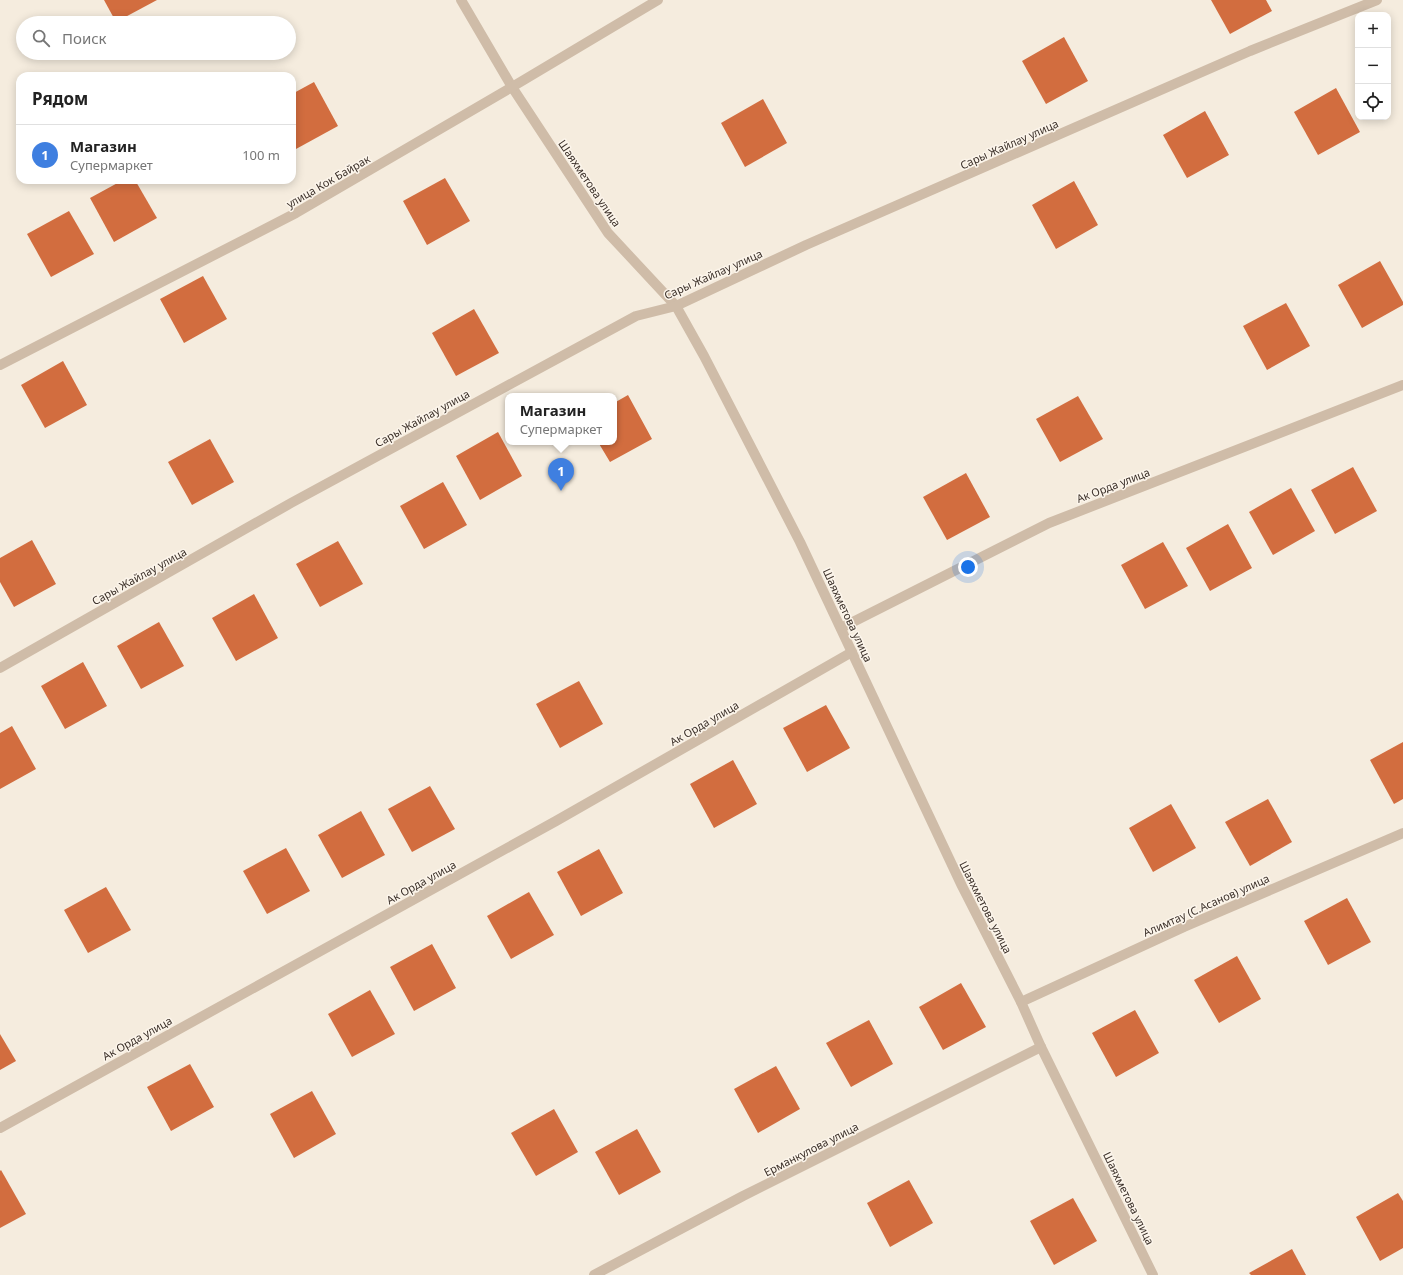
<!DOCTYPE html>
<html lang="ru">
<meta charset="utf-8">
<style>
body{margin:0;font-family:"Noto Sans",sans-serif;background:#f6f6f6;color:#222}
.controls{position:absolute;right:12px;top:12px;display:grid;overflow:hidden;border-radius:8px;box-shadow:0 2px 10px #0003}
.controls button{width:36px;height:36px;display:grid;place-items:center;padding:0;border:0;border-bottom:1px solid #e0e0e0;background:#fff;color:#222;font:20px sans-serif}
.you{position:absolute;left:968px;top:567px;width:14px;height:14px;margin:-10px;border:3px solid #fff;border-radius:50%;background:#1a73e8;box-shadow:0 0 0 6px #1a73e833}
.badge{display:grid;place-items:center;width:26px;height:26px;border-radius:50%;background:#db2777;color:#fff;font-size:13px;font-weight:700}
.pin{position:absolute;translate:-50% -33px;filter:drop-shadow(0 1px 2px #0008)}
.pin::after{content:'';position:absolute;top:21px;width:14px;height:12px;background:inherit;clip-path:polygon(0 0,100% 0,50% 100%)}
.popup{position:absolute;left:505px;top:393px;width:112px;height:52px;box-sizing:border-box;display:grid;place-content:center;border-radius:8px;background:#fff;filter:drop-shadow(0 1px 3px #0005);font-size:13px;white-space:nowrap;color:#767676}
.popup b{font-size:15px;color:#222}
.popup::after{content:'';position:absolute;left:50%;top:100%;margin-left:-8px;border:8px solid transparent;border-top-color:#fff}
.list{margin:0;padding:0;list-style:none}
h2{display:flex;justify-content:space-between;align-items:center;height:52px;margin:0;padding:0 16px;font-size:17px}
h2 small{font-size:13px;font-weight:400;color:#767676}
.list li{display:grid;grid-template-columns:26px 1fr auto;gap:12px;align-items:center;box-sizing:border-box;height:60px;padding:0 16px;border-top:1px solid #e0e0e0}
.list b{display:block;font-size:15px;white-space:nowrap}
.list p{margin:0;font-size:13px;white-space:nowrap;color:#767676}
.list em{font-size:13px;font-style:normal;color:#767676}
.icon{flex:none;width:22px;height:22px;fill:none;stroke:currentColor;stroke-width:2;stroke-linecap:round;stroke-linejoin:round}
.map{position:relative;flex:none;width:1403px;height:1275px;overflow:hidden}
.search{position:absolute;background:#fff;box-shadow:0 2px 10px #0003;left:16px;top:16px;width:280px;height:44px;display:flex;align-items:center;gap:10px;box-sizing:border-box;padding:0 14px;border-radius:22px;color:#767676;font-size:15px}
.panel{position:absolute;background:#fff;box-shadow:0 2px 10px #0003;left:16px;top:72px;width:280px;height:112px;border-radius:12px}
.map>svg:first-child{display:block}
</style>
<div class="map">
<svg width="1403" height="1275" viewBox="0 0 1403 1275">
<rect width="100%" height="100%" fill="#f5ecde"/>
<g fill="#d26d3f">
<path d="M104,0H157L116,22Z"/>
<path d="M1211,0H1266L1272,11L1230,34Z"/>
<path d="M1064,37L1088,81L1046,104L1022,61Z"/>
<path d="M314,82L338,126L296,149L292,142V94Z"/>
<path d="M1336,88L1360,132L1318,155L1294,112Z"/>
<path d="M763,99L787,143L745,167L721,123Z"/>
<path d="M1205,111L1229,155L1187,178L1163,135Z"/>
<path d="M445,178L470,221L427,245L403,201Z"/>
<path d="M123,180H135L157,218L114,242L90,198Z"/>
<path d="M1074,181L1098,225L1056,249L1032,205Z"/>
<path d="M69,211L94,254L51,277L27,234Z"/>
<path d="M1380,261L1403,302V305L1362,328L1338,285Z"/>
<path d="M203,276L227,319L184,343L160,299Z"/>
<path d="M1286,303L1310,346L1267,370L1243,326Z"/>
<path d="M474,309L499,353L456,376L432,333Z"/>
<path d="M63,361L87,405L45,428L21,385Z"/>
<path d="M628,395L652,439L610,462L598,442H614V403Z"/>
<path d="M1078,396L1103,439L1060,462L1036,419Z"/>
<path d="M498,432L522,476L480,500L456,456Z"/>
<path d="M210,439L234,482L192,505L168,462Z"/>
<path d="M1353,467L1377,511L1335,534L1311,490Z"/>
<path d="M966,473L990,517L947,540L923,497Z"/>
<path d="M443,482L467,525L424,549L400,506Z"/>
<path d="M1291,488L1315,531L1273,555L1249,512Z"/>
<path d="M1228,524L1252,568L1210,591L1186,548Z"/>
<path d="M32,540L56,584L14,607L0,582V558Z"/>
<path d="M338,541L363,584L320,607L296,564Z"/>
<path d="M1163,542L1188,586L1145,609L1121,565Z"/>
<path d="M254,594L278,638L236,661L212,618Z"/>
<path d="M159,622L184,666L141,689L117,646Z"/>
<path d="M83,662L107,706L65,729L41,686Z"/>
<path d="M579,681L603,724L560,748L536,704Z"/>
<path d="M826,705L850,748L807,772L783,728Z"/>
<path d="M12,726L36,769L0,789V733Z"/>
<path d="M1403,742V799L1394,804L1370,760Z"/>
<path d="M733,760L757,804L714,828L690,784Z"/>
<path d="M430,786L455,829L412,852L388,809Z"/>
<path d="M1268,799L1292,842L1250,866L1225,822Z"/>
<path d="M1171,804L1196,848L1153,872L1129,828Z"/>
<path d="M361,811L385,855L342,878L318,835Z"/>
<path d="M286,848L310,891L267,914L243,871Z"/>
<path d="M599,849L623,893L581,916L557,872Z"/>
<path d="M106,887L131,930L88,953L64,910Z"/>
<path d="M529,892L554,935L511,959L487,916Z"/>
<path d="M1347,898L1371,942L1328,965L1304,921Z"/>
<path d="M432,944L456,988L414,1011L390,967Z"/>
<path d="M1237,956L1261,999L1219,1023L1194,980Z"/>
<path d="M961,983L986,1027L943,1050L919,1007Z"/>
<path d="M370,990L395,1034L352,1057L328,1014Z"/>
<path d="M1135,1010L1159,1053L1116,1077L1092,1033Z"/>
<path d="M869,1020L893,1064L851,1087L826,1043Z"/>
<path d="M0,1034L16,1061L0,1070Z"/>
<path d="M190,1064L214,1107L171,1131L147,1087Z"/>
<path d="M776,1066L800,1109L758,1133L734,1089Z"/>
<path d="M312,1091L336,1134L294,1158L270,1114Z"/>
<path d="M554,1109L578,1152L536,1176L511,1133Z"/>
<path d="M637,1129L661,1172L619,1195L595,1152Z"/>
<path d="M1,1170L26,1214L0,1228V1171Z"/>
<path d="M909,1180L933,1223L890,1247L867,1203Z"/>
<path d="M1398,1193L1403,1201V1248L1380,1261L1356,1217Z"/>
<path d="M1073,1198L1097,1241L1054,1265L1030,1221Z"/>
<path d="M1292,1249L1306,1275H1251L1249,1273Z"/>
</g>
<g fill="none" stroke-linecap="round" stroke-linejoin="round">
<g stroke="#cfbca8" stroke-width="10">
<path d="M461,0L512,87L608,233L676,306L704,356L800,542L962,886L1021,1002L1041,1047L1153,1275"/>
<path d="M0,365L296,213L512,87L658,0"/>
<path d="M841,628L1049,523L1403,385"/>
<path d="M0,668L291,503L636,316L676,306L806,245L1250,51L1377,0"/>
<path d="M1021,1002L1184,927L1403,833"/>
<path d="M0,1128L556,821L852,652"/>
<path d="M594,1275L743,1196L1041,1047"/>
</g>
</g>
<g text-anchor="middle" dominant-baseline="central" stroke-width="3" stroke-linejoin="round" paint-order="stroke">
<g font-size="11" fill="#3b3029" stroke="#fcf5eb">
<text transform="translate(1009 144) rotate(-24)">Сары Жайлау улица</text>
<text transform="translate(328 181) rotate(-30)">улица Кок Байрак</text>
<text transform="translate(590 183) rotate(56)">Шаяхметова улица</text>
<text transform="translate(713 274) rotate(-24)">Сары Жайлау улица</text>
<text transform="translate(422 418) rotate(-29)">Сары Жайлау улица</text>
<text transform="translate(1113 485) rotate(-21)">Ак Орда улица</text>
<text transform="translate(139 576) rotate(-29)">Сары Жайлау улица</text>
<text transform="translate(848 615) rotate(65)">Шаяхметова улица</text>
<text transform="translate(704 723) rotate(-30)">Ак Орда улица</text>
<text transform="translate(421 882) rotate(-29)">Ак Орда улица</text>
<text transform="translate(1206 905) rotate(-24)">Алимтау (С.Асанов) улица</text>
<text transform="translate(986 907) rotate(63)">Шаяхметова улица</text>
<text transform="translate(137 1038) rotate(-29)">Ак Орда улица</text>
<text transform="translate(811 1149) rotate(-27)">Ерманкулова улица</text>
<text transform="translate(1129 1198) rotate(64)">Шаяхметова улица</text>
</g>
</g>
</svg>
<div class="controls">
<button>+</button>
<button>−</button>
<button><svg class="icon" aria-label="locate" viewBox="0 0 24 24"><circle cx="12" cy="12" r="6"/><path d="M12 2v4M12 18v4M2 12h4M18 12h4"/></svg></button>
</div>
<div class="you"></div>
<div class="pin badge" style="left:561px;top:491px;background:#3f7fe0">1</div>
<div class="popup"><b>Магазин</b>Супермаркет</div>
<div class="search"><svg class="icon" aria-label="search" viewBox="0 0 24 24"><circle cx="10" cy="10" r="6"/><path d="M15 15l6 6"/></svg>Поиск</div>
<section class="panel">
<h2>Рядом<small></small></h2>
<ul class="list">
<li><span class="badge" style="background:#3f7fe0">1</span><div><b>Магазин</b><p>Супермаркет</p></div><em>100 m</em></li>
</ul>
</section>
</div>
